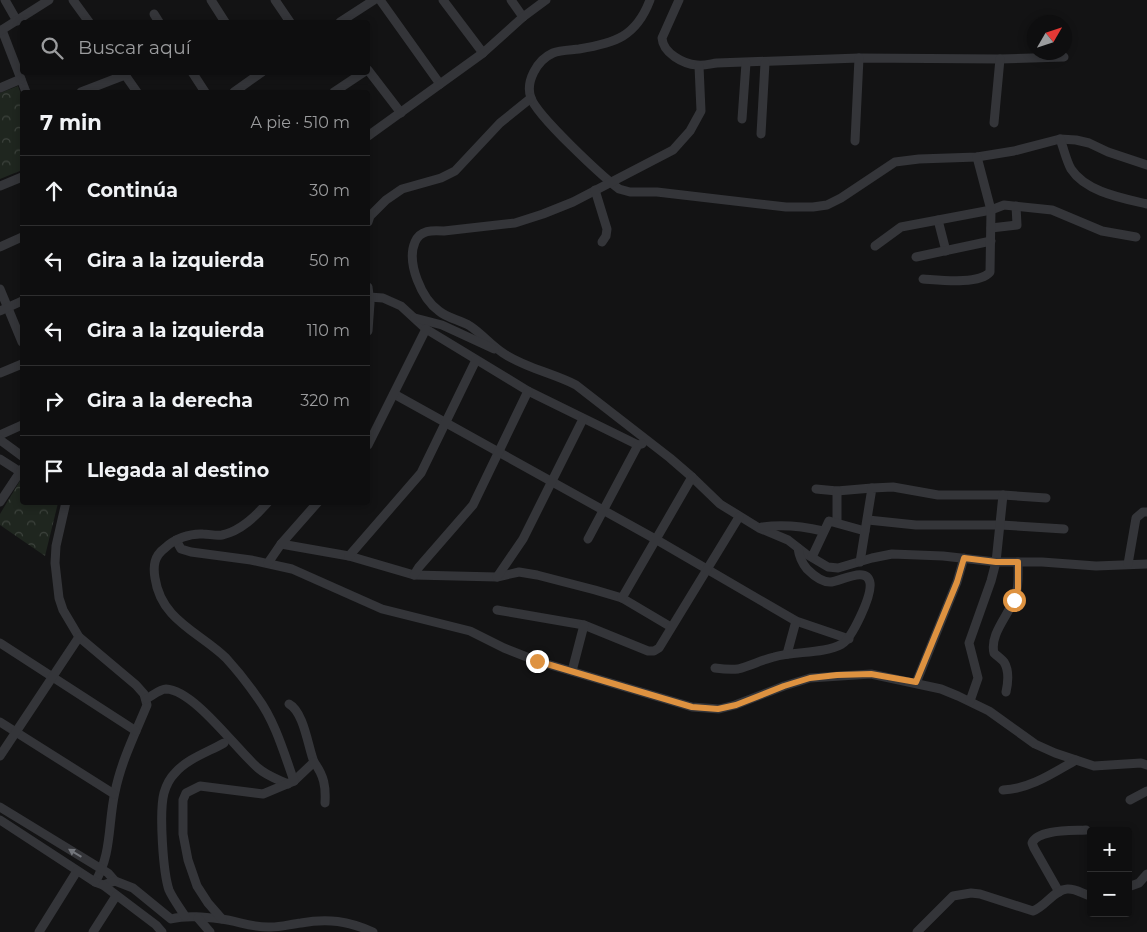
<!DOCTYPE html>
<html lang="es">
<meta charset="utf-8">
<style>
body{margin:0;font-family:Montserrat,sans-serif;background:#171718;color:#f1f3f6}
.controls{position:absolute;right:15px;bottom:15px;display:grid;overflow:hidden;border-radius:5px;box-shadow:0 2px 8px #0003}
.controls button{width:45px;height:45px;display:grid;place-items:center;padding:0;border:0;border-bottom:1px solid #2e2e2f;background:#0e0e0f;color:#f1f3f6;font:25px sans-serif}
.compass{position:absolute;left:1027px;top:15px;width:45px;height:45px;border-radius:50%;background:#0e0e0f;box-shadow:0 2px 8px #0003;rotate:51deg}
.stop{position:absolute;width:15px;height:15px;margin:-11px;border:4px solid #de9240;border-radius:50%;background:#fff}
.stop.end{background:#de9240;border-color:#fff;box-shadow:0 1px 5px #0008}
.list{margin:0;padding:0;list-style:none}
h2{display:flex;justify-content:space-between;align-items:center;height:65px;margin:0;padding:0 20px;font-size:21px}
h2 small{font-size:16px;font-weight:400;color:#9b9c9e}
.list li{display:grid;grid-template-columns:32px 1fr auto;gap:15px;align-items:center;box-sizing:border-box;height:70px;padding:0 20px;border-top:1px solid #2e2e2f}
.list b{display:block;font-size:19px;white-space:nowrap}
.list em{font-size:16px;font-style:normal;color:#9b9c9e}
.icon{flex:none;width:28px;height:28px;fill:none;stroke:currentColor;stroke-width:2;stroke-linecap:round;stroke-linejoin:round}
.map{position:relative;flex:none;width:1147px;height:932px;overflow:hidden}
.search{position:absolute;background:#0e0e0f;box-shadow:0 2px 8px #0003;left:20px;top:20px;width:350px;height:55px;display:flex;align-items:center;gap:12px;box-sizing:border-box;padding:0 18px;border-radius:5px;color:#9b9c9e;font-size:19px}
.panel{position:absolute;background:#0e0e0f;box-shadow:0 2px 8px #0003;left:20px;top:90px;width:350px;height:415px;border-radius:5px}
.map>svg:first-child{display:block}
</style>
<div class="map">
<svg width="1147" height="932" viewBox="0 0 1147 932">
<defs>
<pattern id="park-crowns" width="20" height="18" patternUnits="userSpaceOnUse" patternTransform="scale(1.25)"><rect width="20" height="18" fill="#1f261f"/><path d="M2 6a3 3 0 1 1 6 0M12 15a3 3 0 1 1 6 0" fill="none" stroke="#3d433d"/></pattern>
</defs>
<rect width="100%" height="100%" fill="#131314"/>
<g fill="url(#park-crowns)">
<path d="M18,86L22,97V170L0,179V93Z"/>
<path d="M21,479L22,480V502L58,503L45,556L0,525V514Z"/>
</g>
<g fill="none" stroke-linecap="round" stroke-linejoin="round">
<g stroke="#343539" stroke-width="9">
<path d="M5,0L17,21"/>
<path d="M73,0L89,22"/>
<path d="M211,0L225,22"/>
<path d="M275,0L290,22"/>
<path d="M380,0L440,84"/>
<path d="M443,0L483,53"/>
<path d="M511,0L523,17"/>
<path d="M650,0C636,37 615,43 579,49C571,50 560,50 553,53C537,60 525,82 531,98C537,116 602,176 619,189L630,192H657L786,207H813L827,205L841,198L895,162L919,159L977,157L1014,151L1060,139L1076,140L1089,143L1108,152L1147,165"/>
<path d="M679,0L662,38C663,53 683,64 697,65C703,66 710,64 717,63L859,58L1000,59L1064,57"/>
<path d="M154,14L159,22"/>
<path d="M340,22L374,0"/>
<path d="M2,30L26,92"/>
<path d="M0,31L49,0"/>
<path d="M699,66L701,111L690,131L673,150L573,202L543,214L515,223L444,231C432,230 420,230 415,242C406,263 422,299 439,311C447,318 460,320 470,326C482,334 491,345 503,353C525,368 553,373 576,385L670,458L692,477L720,504L759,528L788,540L806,554L828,567L838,568L872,558L892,554L943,556L996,562H1042L1096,566L1147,564"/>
<path d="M368,70L401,113"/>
<path d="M123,72L137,92"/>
<path d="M192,72L205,92"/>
<path d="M0,88L21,79"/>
<path d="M81,92L125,75"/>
<path d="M234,92L262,72"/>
<path d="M334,92L364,72"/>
<path d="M742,119L746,63"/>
<path d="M994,123L1000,59"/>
<path d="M761,134L765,63"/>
<path d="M368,136L483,53L523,17L546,0"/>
<path d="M1060,139C1064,149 1066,160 1071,169C1086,192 1122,198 1147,204"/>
<path d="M855,141L859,58"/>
<path d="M0,186L22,177"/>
<path d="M595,190L607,229L606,236L602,242"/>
<path d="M938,220L946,251"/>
<path d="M368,222L370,216L386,200L402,189L441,178L455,171L500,123L531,98"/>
<path d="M991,228L1017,225L1016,206"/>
<path d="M875,246L901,227L991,210L1004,205L1052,210L1102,231L1136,237"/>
<path d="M0,247L22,237"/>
<path d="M916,257L991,241"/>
<path d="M923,279C939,280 979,285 990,272L991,210L977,157"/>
<path d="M368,287L370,303L368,331"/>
<path d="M0,289L22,342"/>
<path d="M369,297L383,298L401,306L426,329L528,391L638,445"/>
<path d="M0,311L22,301"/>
<path d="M415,318L442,325L494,349"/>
<path d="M0,373L22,364"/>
<path d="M394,394L657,540L796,621L849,639"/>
<path d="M0,435L22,425"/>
<path d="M0,440L22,456"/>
<path d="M368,445L426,329"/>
<path d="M0,459L22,473"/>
<path d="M816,489L837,491L872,488"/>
<path d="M837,491V522"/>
<path d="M0,502L22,469"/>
<path d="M66,502L56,546L55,563L59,598L63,610L79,637L136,685L144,694L147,705C135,734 121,762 115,792C108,822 112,855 95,882"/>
<path d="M868,520L916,525H1001L1064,529"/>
<path d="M762,527C783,524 802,526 823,531"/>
<path d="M588,539L638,445L642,444"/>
<path d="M176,540L181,549L191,552L251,560L292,569L382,609L470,631L504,648L537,661L692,707L719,709L735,705L784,686L810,678L871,674L941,689L958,696L989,711L1035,744L1055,753L1094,766L1141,763L1147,765"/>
<path d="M281,544L349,556L414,575L497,577L519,572L537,575L595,590L622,598L671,627"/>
<path d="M349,556L421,473L476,360"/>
<path d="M812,557L829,521L865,531"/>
<path d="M860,562L872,488L893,487L938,495H1003L1046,498"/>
<path d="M268,563L281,544L318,502"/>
<path d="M1128,564L1136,518L1143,512H1147"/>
<path d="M414,575L419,567L473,505L528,391"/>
<path d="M497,577L523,539L583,419"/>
<path d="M622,598L692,477"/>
<path d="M497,610L584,625L648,651H654L659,648L739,517"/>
<path d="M0,643L136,731"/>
<path d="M787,654L796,621"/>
<path d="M715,668C722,669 730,670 738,669C750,666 762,660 774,657C794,651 824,654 842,644C852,638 872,596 870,583C867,565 840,582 830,582C821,582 813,575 807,569C802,563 799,556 798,548"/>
<path d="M572,671L584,625"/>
<path d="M916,683L957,582L964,558"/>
<path d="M1006,692C1008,683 1009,670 1004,662C1002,659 997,656 994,653C989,633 1011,613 1016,594C1019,585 1018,573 1018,562"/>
<path d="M146,699C152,696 160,689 166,689C194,690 236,749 258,768C267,776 277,779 288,784"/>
<path d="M970,701L978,678L969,643L991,581L996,562L1003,495"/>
<path d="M289,704C304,712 308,747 314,762L294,781"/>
<path d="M0,722L114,794"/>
<path d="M0,756L79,637"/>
<path d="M314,762C324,776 326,786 325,803"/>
<path d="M1003,790C1030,789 1053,773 1076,760"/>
<path d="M1130,800L1147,791"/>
<path d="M0,807L108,873L115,881L133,888L171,919C187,915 205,917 221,919C238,921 253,928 271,927C281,927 291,924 301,923C328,918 348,921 373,932"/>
<path d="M0,820L95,882L103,885L115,881"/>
<path d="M103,885L156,925L162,932"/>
<path d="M1128,887L1139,883L1147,874"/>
<path d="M1059,892L1034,848L1032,843C1038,829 1073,831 1086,830"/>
<path d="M185,916C180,908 173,899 169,890C163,872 159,812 164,793C166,786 169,779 175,773C187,759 208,752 224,743"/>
<path d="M198,918L210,932"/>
<path d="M222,919L208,903L197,886L188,860L183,834V800L186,793L200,786L263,794L294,781C284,753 275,721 257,697C248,684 237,670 226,658C199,632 161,620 155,578C153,566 154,556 165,548C174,539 190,533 203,534C209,534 216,536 222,535C241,531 256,516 268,502"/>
<path d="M39,932L77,871"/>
<path d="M93,932L116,896"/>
<path d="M917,932L953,896L971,893L980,894L1033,911C1046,906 1054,890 1067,889C1075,888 1083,894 1091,896"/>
</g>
</g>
<defs><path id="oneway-solid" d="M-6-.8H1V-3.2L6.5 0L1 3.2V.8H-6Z" transform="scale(1.25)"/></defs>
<use fill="#73767c" href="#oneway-solid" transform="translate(75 853) rotate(-149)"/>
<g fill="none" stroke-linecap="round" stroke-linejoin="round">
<path stroke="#de9240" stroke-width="6" d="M537,661L692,707L718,709L736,705L784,686L810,678L837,675L871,674L916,682L957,582L964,558L996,562H1018V589L1014,600"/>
</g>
</svg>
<div class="controls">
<button>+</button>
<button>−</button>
</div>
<svg class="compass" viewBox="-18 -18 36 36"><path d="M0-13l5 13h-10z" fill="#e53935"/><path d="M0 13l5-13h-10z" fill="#9b9c9e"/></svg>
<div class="stop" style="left:1014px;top:600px"></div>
<div class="stop end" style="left:537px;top:661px"></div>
<div class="search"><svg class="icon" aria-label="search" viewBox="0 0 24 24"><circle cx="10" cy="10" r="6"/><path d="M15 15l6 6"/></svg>Buscar aquí</div>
<section class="panel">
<h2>7 min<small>A pie · 510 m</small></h2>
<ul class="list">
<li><svg class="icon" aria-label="ahead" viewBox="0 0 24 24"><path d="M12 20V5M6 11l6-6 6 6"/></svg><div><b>Continúa</b></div><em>30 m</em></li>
<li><svg class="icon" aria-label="left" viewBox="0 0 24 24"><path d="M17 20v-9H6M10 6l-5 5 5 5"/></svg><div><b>Gira a la izquierda</b></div><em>50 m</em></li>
<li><svg class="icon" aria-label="left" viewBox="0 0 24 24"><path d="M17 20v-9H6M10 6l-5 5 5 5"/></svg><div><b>Gira a la izquierda</b></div><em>110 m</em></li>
<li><svg class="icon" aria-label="right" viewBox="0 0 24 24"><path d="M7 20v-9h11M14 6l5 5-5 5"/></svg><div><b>Gira a la derecha</b></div><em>320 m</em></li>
<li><svg class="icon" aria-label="arrive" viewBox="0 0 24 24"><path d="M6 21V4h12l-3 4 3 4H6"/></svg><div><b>Llegada al destino</b></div></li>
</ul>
</section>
</div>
